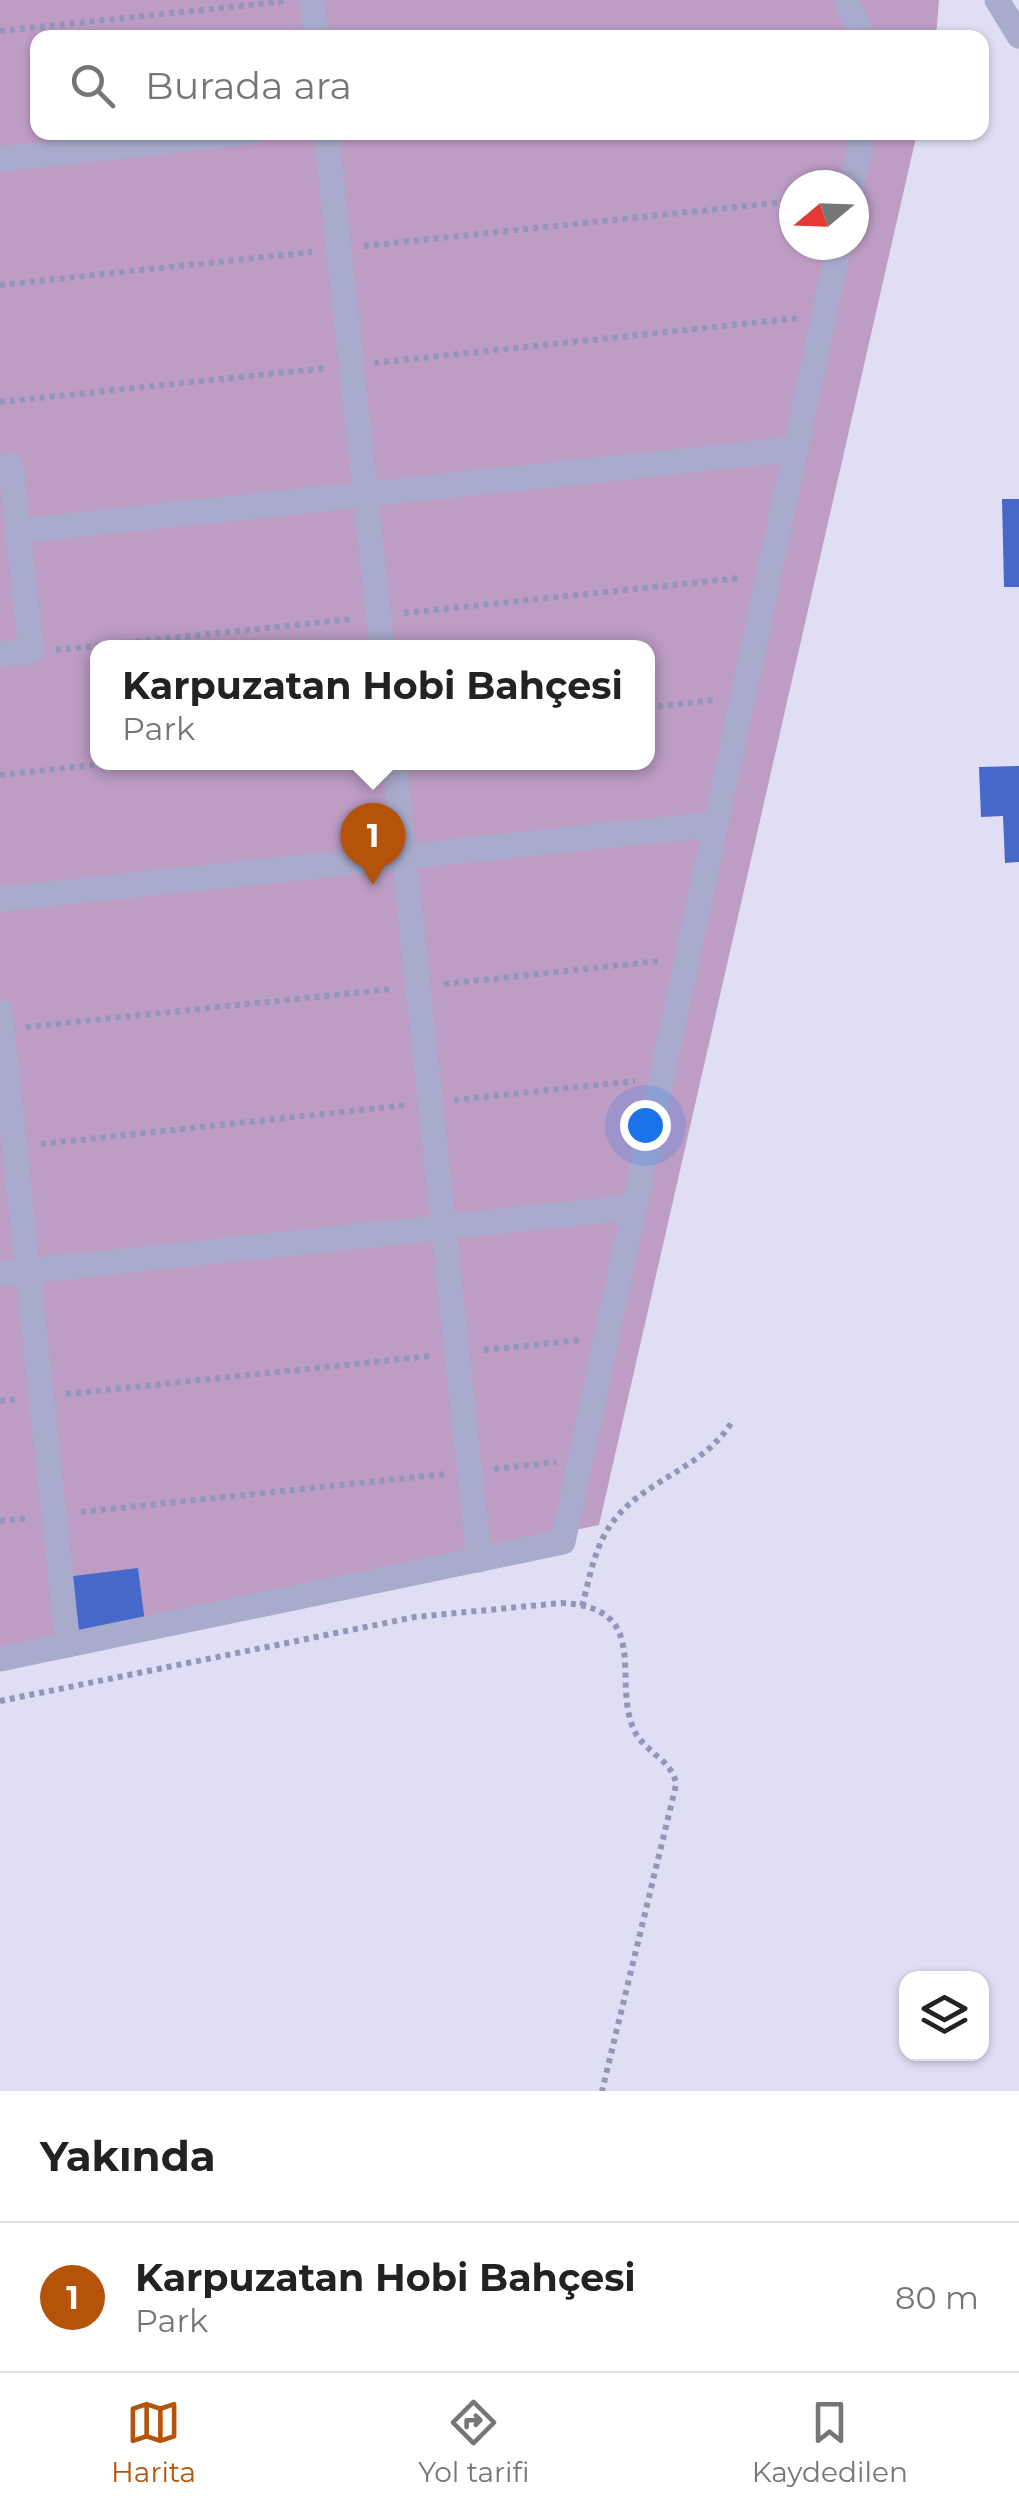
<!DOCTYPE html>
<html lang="tr">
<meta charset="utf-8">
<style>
body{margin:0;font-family:Montserrat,sans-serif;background:#f2f2f2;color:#222}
.controls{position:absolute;right:30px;bottom:30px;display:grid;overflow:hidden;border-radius:20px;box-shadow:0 2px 8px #0004}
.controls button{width:90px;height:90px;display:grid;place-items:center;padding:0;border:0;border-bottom:2px solid #e0e0e0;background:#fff;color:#222;font:50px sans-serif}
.compass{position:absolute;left:779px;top:170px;width:90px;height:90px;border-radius:50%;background:#fff;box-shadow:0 2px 8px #0004;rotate:251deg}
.you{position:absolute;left:645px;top:1125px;width:35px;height:35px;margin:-25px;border:8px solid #fff;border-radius:50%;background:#1a73e8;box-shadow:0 0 0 15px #1a73e833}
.badge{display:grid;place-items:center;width:65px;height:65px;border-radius:50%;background:#b45309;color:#fff;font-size:32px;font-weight:700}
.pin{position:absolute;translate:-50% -82px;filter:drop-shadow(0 2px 5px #0008)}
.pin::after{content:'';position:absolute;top:52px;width:35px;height:30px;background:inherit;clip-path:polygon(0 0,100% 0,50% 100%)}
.popup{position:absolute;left:90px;top:640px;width:565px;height:130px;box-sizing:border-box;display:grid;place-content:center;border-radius:20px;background:#fff;filter:drop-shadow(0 2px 8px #0005);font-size:32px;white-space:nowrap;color:#767676}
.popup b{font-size:38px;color:#222}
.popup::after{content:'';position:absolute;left:50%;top:100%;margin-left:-20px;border:20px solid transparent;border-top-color:#fff}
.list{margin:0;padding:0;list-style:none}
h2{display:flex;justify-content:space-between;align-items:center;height:130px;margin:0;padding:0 40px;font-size:42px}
h2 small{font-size:32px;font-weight:400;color:#767676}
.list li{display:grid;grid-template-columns:65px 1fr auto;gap:30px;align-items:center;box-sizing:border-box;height:150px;padding:0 40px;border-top:2px solid #e0e0e0}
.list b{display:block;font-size:38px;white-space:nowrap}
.list p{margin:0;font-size:32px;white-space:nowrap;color:#767676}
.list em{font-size:32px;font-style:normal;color:#767676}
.icon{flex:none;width:55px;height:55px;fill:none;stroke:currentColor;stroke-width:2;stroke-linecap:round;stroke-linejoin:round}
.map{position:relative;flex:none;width:1019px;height:2091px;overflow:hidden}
.search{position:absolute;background:#fff;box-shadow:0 2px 8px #0004;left:30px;right:30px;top:30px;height:110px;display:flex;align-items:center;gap:25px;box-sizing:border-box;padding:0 35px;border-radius:20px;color:#767676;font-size:38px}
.sheet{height:280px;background:#fff}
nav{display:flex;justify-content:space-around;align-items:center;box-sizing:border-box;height:140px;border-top:2px solid #e0e0e0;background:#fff;font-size:28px;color:#767676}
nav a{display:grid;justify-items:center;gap:5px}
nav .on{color:#b45309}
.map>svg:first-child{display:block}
</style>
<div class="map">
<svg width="1019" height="2091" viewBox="0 0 1019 2091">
<rect width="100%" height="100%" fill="#dfdef4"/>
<path fill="#bd9dc4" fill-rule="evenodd" d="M0,0H939L936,38H38V132L917,133L599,1525L0,1648ZM794,185H854V245H794ZM98,648H648V762H98Z"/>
<g fill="#4668ca">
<path d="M1002,499H1019V587H1004Z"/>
<path d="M1019,766V862L1005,863L1003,816L981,817L979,767Z"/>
<path d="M138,1568L145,1623L73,1632L66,1577Z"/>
</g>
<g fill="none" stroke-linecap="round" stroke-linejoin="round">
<g stroke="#9396b9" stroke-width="6" stroke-dasharray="5 5" stroke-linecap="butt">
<path d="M0,31L287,1"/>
<path d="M364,246L794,201"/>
<path d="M0,285L312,252"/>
<path d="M374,363L799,318"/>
<path d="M0,402L327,368"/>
<path d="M404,613L740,578"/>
<path d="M56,650L352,619"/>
<path d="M648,707L716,700"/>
<path d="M0,775L121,762"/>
<path d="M444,984L660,961"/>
<path d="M26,1027L392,989"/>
<path d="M454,1100L635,1081"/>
<path d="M41,1144L407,1105"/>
<path d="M484,1350L581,1340"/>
<path d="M66,1394L431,1356"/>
<path d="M0,1401L19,1399"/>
<path d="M494,1469L556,1462"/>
<path d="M81,1512L446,1474"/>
<path d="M0,1521L29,1518"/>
<path d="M582,1606C590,1577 595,1543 615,1519C648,1478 706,1467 733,1420"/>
<path d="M0,1701L415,1617L561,1603C654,1607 611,1680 634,1730C644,1752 674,1761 676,1785L602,2091"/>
</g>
<g stroke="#a9abcd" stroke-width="25">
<path d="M312,0L316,38"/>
<path d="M846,0L863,38"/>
<path d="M997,0L1019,36"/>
<path d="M326,132L382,648"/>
<path d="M0,159L252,132"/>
<path d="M852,185L863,132"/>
<path d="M0,468L11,466L31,651L0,654"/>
<path d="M18,531L796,449"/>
<path d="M394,762L479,1560"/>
<path d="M0,899L716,824"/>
<path d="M0,1012L68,1645"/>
<path d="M0,1274L635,1207"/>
<path d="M0,1659L563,1542L839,245"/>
</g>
</g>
</svg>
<div class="controls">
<button><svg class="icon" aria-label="layers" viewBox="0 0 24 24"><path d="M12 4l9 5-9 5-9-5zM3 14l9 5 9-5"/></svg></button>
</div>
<svg class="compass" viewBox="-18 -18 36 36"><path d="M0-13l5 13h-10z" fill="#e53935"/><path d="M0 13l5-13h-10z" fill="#767676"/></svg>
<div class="you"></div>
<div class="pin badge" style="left:373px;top:885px">1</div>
<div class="popup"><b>Karpuzatan Hobi Bahçesi</b>Park</div>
<div class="search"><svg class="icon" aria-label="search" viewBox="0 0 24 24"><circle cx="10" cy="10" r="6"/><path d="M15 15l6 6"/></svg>Burada ara</div>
</div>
<section class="sheet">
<h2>Yakında<small></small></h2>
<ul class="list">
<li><span class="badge">1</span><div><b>Karpuzatan Hobi Bahçesi</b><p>Park</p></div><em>80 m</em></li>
</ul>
</section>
<nav>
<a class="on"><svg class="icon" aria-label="map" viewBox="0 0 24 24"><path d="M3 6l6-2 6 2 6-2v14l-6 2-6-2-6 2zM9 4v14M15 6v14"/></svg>Harita</a>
<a><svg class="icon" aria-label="directions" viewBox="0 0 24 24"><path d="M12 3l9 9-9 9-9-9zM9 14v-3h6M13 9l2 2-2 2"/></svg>Yol tarifi</a>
<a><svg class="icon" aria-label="saved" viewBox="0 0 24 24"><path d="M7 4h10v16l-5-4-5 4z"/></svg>Kaydedilen</a>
</nav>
